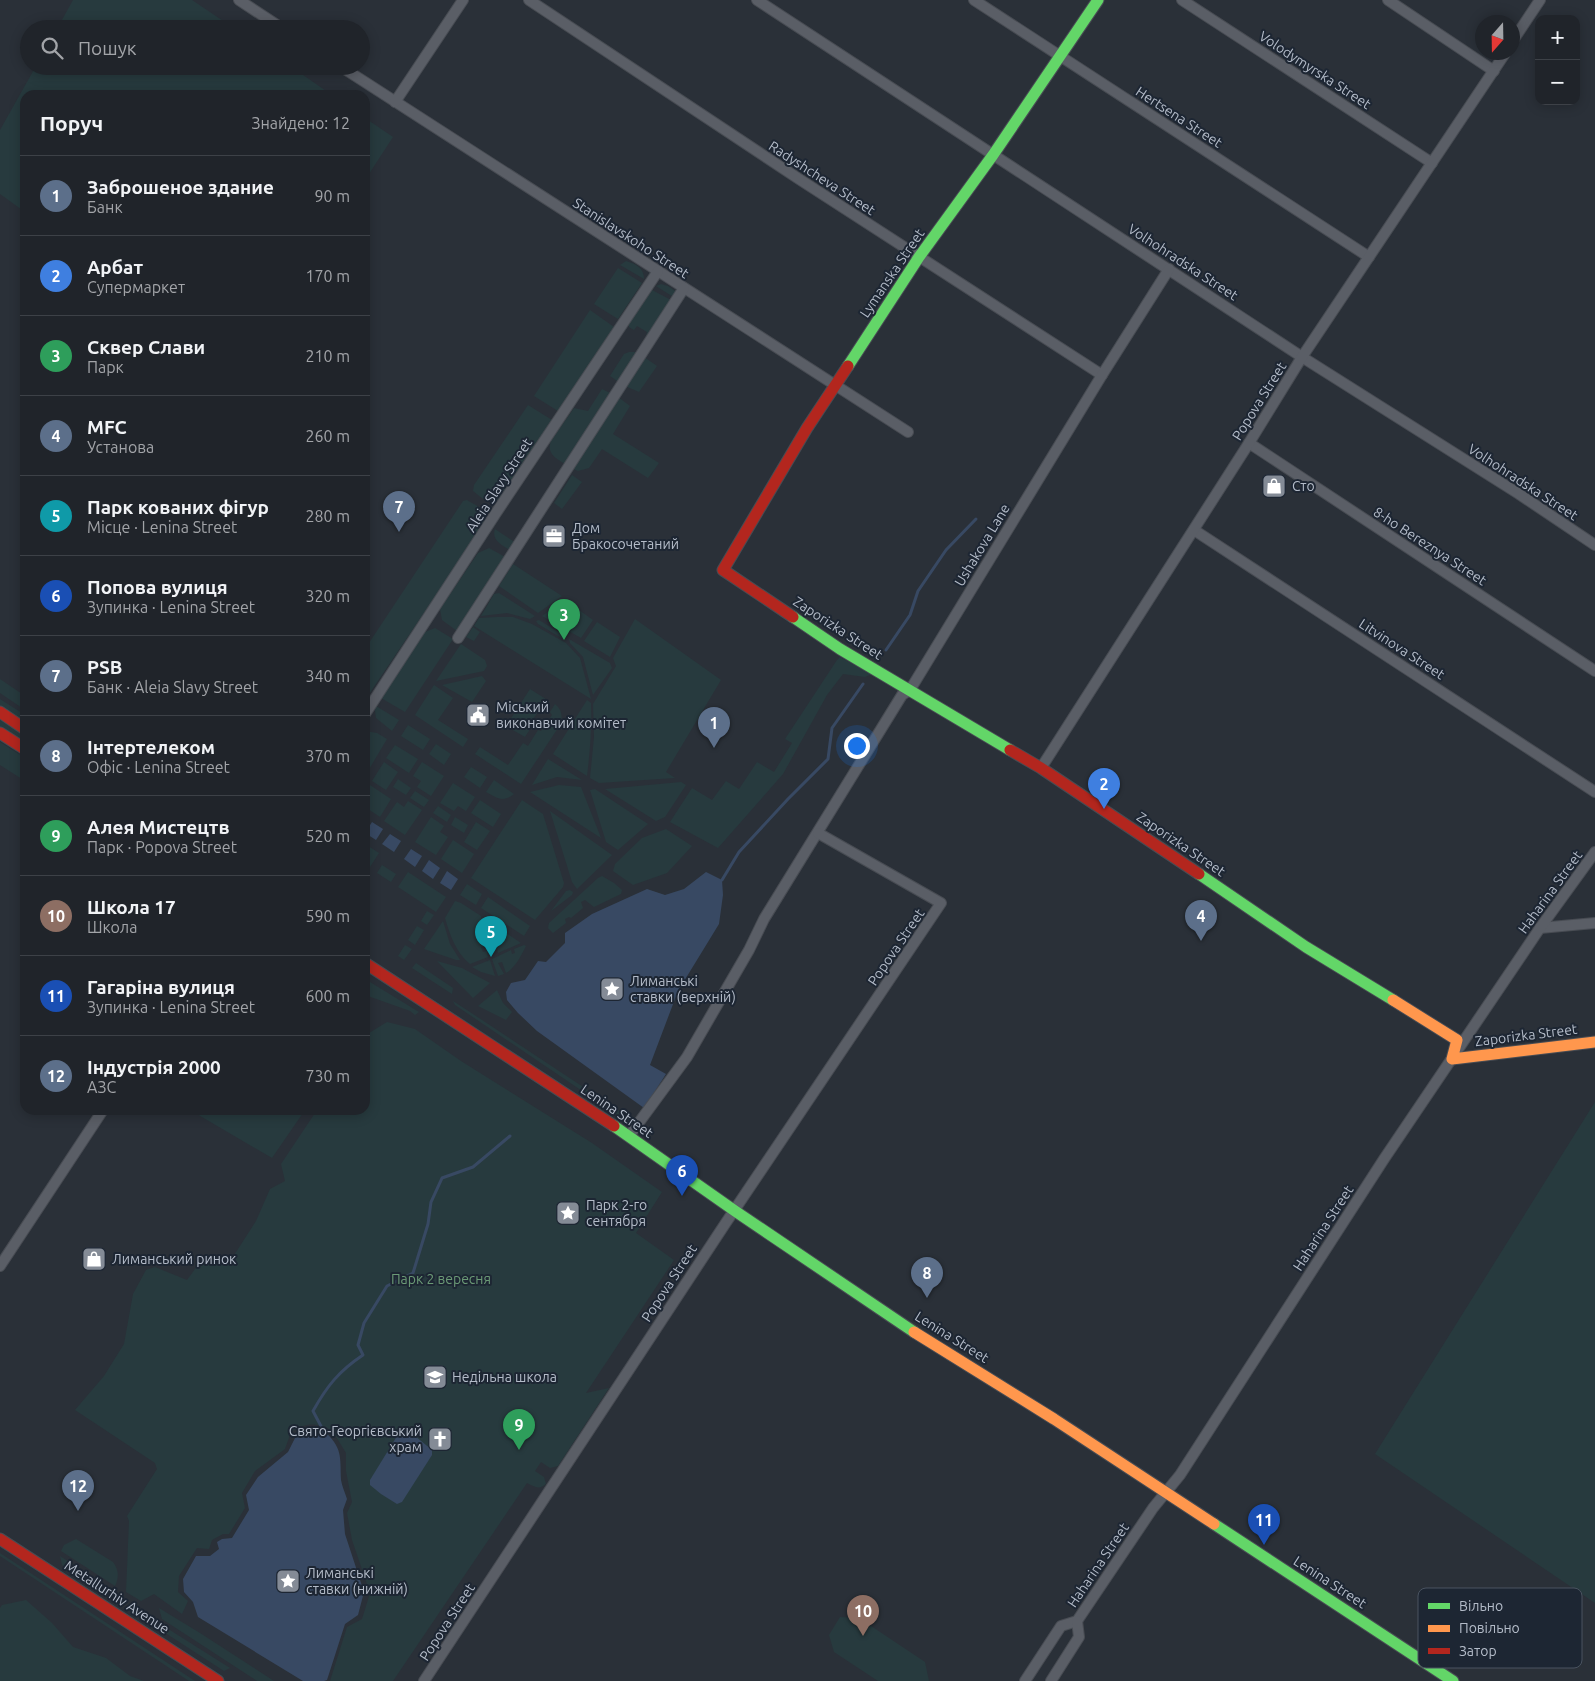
<!DOCTYPE html>
<html lang="uk">
<meta charset="utf-8">
<style>
body{margin:0;font-family:Ubuntu,sans-serif;background:#2d3036;color:#f1f3f6}
.controls{position:absolute;right:15px;top:15px;display:grid;overflow:hidden;border-radius:10px;box-shadow:0 2px 12px #0003}
.controls button{width:45px;height:45px;display:grid;place-items:center;padding:0;border:0;border-bottom:1px solid #3d4147;background:#20242a;color:#f1f3f6;font:25px sans-serif}
.compass{position:absolute;left:1475px;top:15px;width:45px;height:45px;border-radius:50%;background:#20242a;box-shadow:0 2px 12px #0003;rotate:200deg}
.you{position:absolute;left:856px;top:745px;width:18px;height:18px;margin:-12px;border:4px solid #fff;border-radius:50%;background:#1a73e8;box-shadow:0 0 0 8px #1a73e833}
.badge{display:grid;place-items:center;width:32px;height:32px;border-radius:50%;background:#8c9099;color:#fff;font-size:16px;font-weight:700}
.pin{position:absolute;translate:-50% -41px;filter:drop-shadow(0 1px 2px #0008)}
.pin::after{content:'';position:absolute;top:26px;width:18px;height:15px;background:inherit;clip-path:polygon(0 0,100% 0,50% 100%)}
.list{margin:0;padding:0;list-style:none}
h2{display:flex;justify-content:space-between;align-items:center;height:65px;margin:0;padding:0 20px;font-size:21px}
h2 small{font-size:16px;font-weight:400;color:#a2a4a8}
.list li{display:grid;grid-template-columns:32px 1fr auto;gap:15px;align-items:center;box-sizing:border-box;height:80px;padding:0 20px;border-top:1px solid #3d4147}
.list b{display:block;font-size:19px;white-space:nowrap}
.list p{margin:0;font-size:16px;white-space:nowrap;color:#a2a4a8}
.list em{font-size:16px;font-style:normal;color:#a2a4a8}
.icon{flex:none;width:28px;height:28px;fill:none;stroke:currentColor;stroke-width:2;stroke-linecap:round;stroke-linejoin:round}
.map{position:relative;flex:none;width:1595px;height:1681px;overflow:hidden}
.search{position:absolute;background:#20242a;box-shadow:0 2px 12px #0003;left:20px;top:20px;width:350px;height:55px;display:flex;align-items:center;gap:12px;box-sizing:border-box;padding:0 18px;border-radius:28px;color:#a2a4a8;font-size:19px}
.panel{position:absolute;background:#20242a;box-shadow:0 2px 12px #0003;left:20px;top:90px;width:350px;height:1025px;border-radius:15px}
.map>svg:first-child{display:block}
</style>
<div class="map">
<svg width="1595" height="1681" viewBox="0 0 1595 1681">
<rect width="100%" height="100%" fill="#2a3038"/>
<g fill="#273a3e">
<path d="M73,0H192L235,29H57Z"/>
<path d="M36,66H290L332,95H25V212L0,194V130Z"/>
<path d="M365,118L393,137L365,180Z"/>
<path d="M626,261C636,264 644,268 644,279L620,265Z"/>
<path d="M618,268L642,283L618,319L594,304Z"/>
<path d="M661,284L668,286L678,293L675,298L656,286Z"/>
<path d="M652,290L673,301L648,339L646,337L647,332L637,326L634,330L629,327V322Z"/>
<path d="M590,310L614,327L558,411L534,396Z"/>
<path d="M629,352H635L639,354L620,383L610,376L624,354Z"/>
<path d="M644,357L657,366L639,392L625,386Z"/>
<path d="M602,389L614,395L567,465C557,459 546,454 551,441L574,408L588,411Z"/>
<path d="M618,397L630,406L613,434L659,463L648,478L602,449L589,468L578,471L571,468Z"/>
<path d="M528,405L552,420L500,498C490,507 482,498 473,491L474,485Z"/>
<path d="M572,475L582,482L562,509L554,503Z"/>
<path d="M467,500C478,507 487,508 485,523L369,694L365,695V649L463,501Z"/>
<path d="M495,529L516,543L511,551C502,545 491,540 495,529Z"/>
<path d="M489,548L507,558L457,631L442,620L440,609L478,553Z"/>
<path d="M513,564L562,596L538,613L499,586Z"/>
<path d="M499,593L535,616L530,619L507,613L481,616L494,594Z"/>
<path d="M565,600L593,620L581,638L542,616Z"/>
<path d="M497,617H513L532,624L566,643L580,658L591,699L474,626L479,618Z"/>
<path d="M635,619L721,680L666,772L675,778L599,783L590,778L594,737L593,704L616,666L613,658Z"/>
<path d="M539,620L565,636V638L563,639L538,624L536,621Z"/>
<path d="M597,622L620,637L610,657L584,641Z"/>
<path d="M473,627L480,632L474,641L466,637Z"/>
<path d="M435,628L453,639L405,712L381,698L425,632Z"/>
<path d="M569,639L610,663L612,668L593,695L583,657L570,643Z"/>
<path d="M461,644L485,660L487,666L484,671L436,681Z"/>
<path d="M840,657L872,674L865,677L843,674L827,695L783,774L718,848L670,822L692,788L712,800L726,781L739,789L757,762L774,772L792,743L785,739L837,660Z"/>
<path d="M482,676L486,681L472,702L442,685Z"/>
<path d="M0,679L25,696V710L0,693Z"/>
<path d="M434,685L453,698L438,720L468,739L463,747L415,715Z"/>
<path d="M530,689L549,701L545,708L541,707L530,724L532,726L525,737L506,726Z"/>
<path d="M0,699L25,715V722L0,706Z"/>
<path d="M587,700L591,703C592,728 590,751 587,776L553,754Z"/>
<path d="M555,704C562,710 563,716 560,725L521,784L475,754L480,747L508,765L523,743L528,746L538,730L541,731L552,715L550,712Z"/>
<path d="M376,706L399,720L392,731L376,718L375,710Z"/>
<path d="M0,719L25,735V744L0,728Z"/>
<path d="M408,725L430,739L423,750L401,736Z"/>
<path d="M365,731L377,733L387,739L365,776Z"/>
<path d="M0,742L25,758V781L0,765Z"/>
<path d="M436,744L451,754L444,765L429,754Z"/>
<path d="M395,745L418,759L409,773L386,758Z"/>
<path d="M548,759L582,780L557,777L532,785Z"/>
<path d="M384,762L398,772L386,790L372,781Z"/>
<path d="M422,762L444,776L431,796L417,787L421,781L413,776Z"/>
<path d="M471,767L487,777L480,788L464,777Z"/>
<path d="M398,779L411,788L406,795L393,787Z"/>
<path d="M494,780L514,794C503,803 497,798 486,792Z"/>
<path d="M681,782L686,785L665,817L656,821L605,789Z"/>
<path d="M453,783L475,797L466,811L458,806L454,811L440,803Z"/>
<path d="M370,785L391,799L380,817L365,807V793Z"/>
<path d="M559,785L581,787L601,838L530,792Z"/>
<path d="M595,789L648,824L618,850L606,842L590,790Z"/>
<path d="M415,791L429,800L424,807L410,798Z"/>
<path d="M480,800L501,814L493,827L471,813Z"/>
<path d="M522,800L543,814L564,883L563,887L535,920L471,878Z"/>
<path d="M408,801L422,810L405,835L384,821L397,802L404,807Z"/>
<path d="M438,806L451,815L447,822L433,813Z"/>
<path d="M550,811L612,855L577,889L572,882Z"/>
<path d="M431,817L444,826L440,832L448,837L436,855L415,842Z"/>
<path d="M455,817L468,825L464,833L451,825Z"/>
<path d="M476,822L490,831L477,850L464,842Z"/>
<path d="M666,829L692,846L667,873L633,885L613,871L615,864L642,838Z"/>
<path d="M453,840L474,854L462,873L441,859Z"/>
<path d="M365,844L379,853L370,867L365,863Z"/>
<path d="M382,865L396,874L391,882L377,873Z"/>
<path d="M408,872L446,897L436,912L398,887Z"/>
<path d="M602,876L614,883L622,890L621,894L594,907L585,900L581,902L583,908L571,918L569,917L565,919L566,923L553,933L548,928L549,923L598,878Z"/>
<path d="M467,884L482,894L476,905L460,895Z"/>
<path d="M570,890L573,892L572,895L551,911L566,891Z"/>
<path d="M488,897L530,926L524,936L481,908Z"/>
<path d="M455,901L461,903L481,916L486,946L481,947L483,952L487,951L488,957L470,964C456,953 450,935 445,918Z"/>
<path d="M427,911L434,915L427,925L421,921Z"/>
<path d="M484,918L521,943L498,953L496,944L489,946Z"/>
<path d="M443,921L450,944L460,960H456L424,949Z"/>
<path d="M417,926L424,930L415,945L408,940Z"/>
<path d="M405,945L412,949L404,960L398,956Z"/>
<path d="M524,945L526,946C521,956 516,967 506,973L502,962L498,963L504,974L498,976L492,959L511,950L512,954L515,953L514,949Z"/>
<path d="M490,960L495,976L481,972L472,967Z"/>
<path d="M437,961L462,968L490,983L473,998Z"/>
<path d="M416,963L453,988L452,994L412,968Z"/>
<path d="M365,979L419,1012L415,1015L410,1011L365,995Z"/>
<path d="M497,990L503,1003L512,1012L506,1020L478,1006Z"/>
<path d="M453,1001L473,1014L630,1118L628,1122L455,1005Z"/>
<path d="M387,1022L415,1029L461,1061L592,1143L662,1192L636,1233L674,1260L586,1393L609,1388L558,1466L550,1468L541,1462L535,1471L544,1477L546,1484C539,1490 535,1487 527,1483L393,1681H330L347,1627L362,1619L370,1593L352,1540L347,1513L352,1502L346,1471V1453L332,1430C314,1423 308,1422 291,1432L285,1449L255,1471L242,1493L245,1508L229,1534H223L212,1540L209,1549L197,1548L179,1576L178,1592L188,1601L182,1614L154,1594L141,1601L126,1592L129,1521L127,1516L157,1469L155,1463L75,1410L104,1376L124,1344L133,1294L146,1270L155,1267L187,1280L206,1254L229,1263L256,1221L270,1189L285,1181L281,1164L317,1110H365V1039L369,1033Z"/>
<path d="M1595,1102V1603L1375,1454Z"/>
<path d="M190,1110H305L272,1158Z"/>
<path d="M76,1539L113,1562C119,1570 119,1578 115,1586L61,1551L64,1545Z"/>
<path d="M0,1553L195,1681H189L0,1556Z"/>
<path d="M60,1556L112,1590L109,1592L102,1591L62,1565Z"/>
<path d="M26,1600L52,1623L73,1647L106,1658L130,1676L144,1681H0V1608L2,1605Z"/>
<path d="M159,1608L200,1633L274,1681H257L162,1619Z"/>
<path d="M840,1617L859,1618L925,1662L929,1681H878L834,1652L829,1635Z"/>
<path d="M154,1620L230,1668L224,1671L153,1625Z"/>
</g>
<g fill="#384963">
<path d="M372,822L383,829L376,840L365,833Z"/>
<path d="M390,834L401,841L394,852L382,844Z"/>
<path d="M411,849L422,856L415,867L404,859Z"/>
<path d="M429,860L440,868L433,879L422,871Z"/>
<path d="M447,871L458,879L451,890L440,883Z"/>
<path d="M706,872L722,880L723,895L719,924L678,991L650,1065L666,1074L644,1108L537,1031L518,1013L507,1000L506,992L511,983L525,980L538,961L546,962L565,943V933L592,914L647,889L665,895L684,889Z"/>
<path d="M402,1428L409,1431L432,1450V1455L402,1502L397,1504L381,1494L370,1485V1480Z"/>
<path d="M305,1430H323C343,1448 340,1456 341,1480C342,1486 345,1493 347,1499L343,1510L345,1534L364,1592L358,1615L345,1624L327,1680L324,1681H303L198,1617L193,1602L184,1592L183,1579L196,1556H210L219,1549L217,1542L222,1539L232,1538L249,1510L246,1495L258,1477L288,1452L295,1438Z"/>
</g>
<g fill="none" stroke-linecap="round" stroke-linejoin="round">
<g stroke="#384963" stroke-width="3">
<path d="M886,650L910,615L918,591L946,550L976,519"/>
<path d="M722,880L739,852L788,799L828,759L832,728L863,684"/>
<path d="M323,1430L313,1411C327,1386 339,1371 363,1355L358,1345L364,1323L387,1286L413,1273L428,1224L431,1202L442,1178L473,1167L510,1136"/>
</g>
<g stroke="#484c53" stroke-width="12">
<g id="street">
<path d="M239,0L283,29"/>
<path d="M529,0L799,179L1102,375"/>
<path d="M757,0L1302,357L1519,494L1595,545"/>
<path d="M974,0L1369,257"/>
<path d="M1182,0L1432,163"/>
<path d="M1388,0L1494,71"/>
<path d="M1512,42L1540,0"/>
<path d="M340,66L908,432"/>
<path d="M395,102L463,0"/>
<path d="M1249,443L1595,671"/>
<path d="M1194,530L1595,792"/>
<path d="M458,638L684,288"/>
<path d="M365,714L496,513L658,271"/>
<path d="M1041,768L1249,443L1302,357L1506,52"/>
<path d="M1540,928L1595,923"/>
<path d="M629,1136L687,1057L749,950L764,919L902,695L910,690L1102,375L1169,269"/>
<path d="M0,1266L103,1110"/>
<path d="M424,1681L725,1224L941,903L818,833"/>
<path d="M1025,1681L1061,1626L1077,1621L1153,1508L1180,1475L1384,1159L1540,928L1595,852"/>
<path d="M1051,1681L1079,1637L1077,1621"/>
</g>
</g>
<g stroke="#484c53" stroke-width="13">
<g id="fast">
<path d="M848,366L919,257L993,155L1098,0"/>
<path d="M793,617L840,649L1010,750"/>
<path d="M1199,874L1306,947L1393,1000"/>
<path d="M614,1126L735,1211L914,1332"/>
<path d="M1214,1524L1453,1681"/>
</g>
</g>
<g stroke="#484c53" stroke-width="13">
<g id="slow">
<path d="M1393,1000L1457,1040L1452,1059L1595,1042"/>
<path d="M914,1332L1054,1419L1214,1524"/>
</g>
</g>
<g stroke="#484c53" stroke-width="13">
<g id="jam">
<path d="M793,617L723,570L807,428L848,366"/>
<path d="M0,712L25,729"/>
<path d="M0,733L25,749"/>
<path d="M1010,750L1041,768L1199,874"/>
<path d="M365,963L614,1126"/>
<path d="M0,1539L218,1681"/>
</g>
</g>
<use href="#street" stroke="#5a5e66" stroke-width="10"/>
<use href="#fast" stroke="#63d668" stroke-width="11"/>
<use href="#slow" stroke="#ff974d" stroke-width="11"/>
<use href="#jam" stroke="#b3261e" stroke-width="11"/>
</g>
<defs>
<g id="shop-square" transform="scale(1.25)"><rect x="-9" y="-9" width="18" height="18" rx="4" fill="#848b96" stroke="#1d2633"/><path d="M-5-2.5h2.3a2.7 3.5 0 0 1 5.4 0H5L5.5 6h-11ZM-1.5-2.5h3a1.5 2.3 0 0 0-3 0Z" fill="#fff"/></g>
<g id="office-square" transform="scale(1.25)"><rect x="-9" y="-9" width="18" height="18" rx="4" fill="#848b96" stroke="#1d2633"/><path d="M-6-3h4V-5.5h4V-3h4V5H-6ZM-1-4.5V-3h2v-1.5ZM-6 0V1H6V0Z" fill="#fff"/></g>
<g id="civic-square" transform="scale(1.25)"><rect x="-9" y="-9" width="18" height="18" rx="4" fill="#848b96" stroke="#1d2633"/><path d="M-.6-6.5H3V-4.5H.6V-3L4-1V1h2V6H-6V1h2V-1L-.6-3ZM-1.2 2.5V6h2.4V2.5Z" fill="#fff"/></g>
<g id="sight-square" transform="scale(1.25)"><rect x="-9" y="-9" width="18" height="18" rx="4" fill="#848b96" stroke="#1d2633"/><path d="M0-6L1.8-2.2L6-1.7L2.9 1.2L3.7 5.4L0 3.3L-3.7 5.4L-2.9 1.2L-6-1.7L-1.8-2.2Z" fill="#fff"/></g>
<g id="school-square" transform="scale(1.25)"><rect x="-9" y="-9" width="18" height="18" rx="4" fill="#848b96" stroke="#1d2633"/><path d="M0-5L7-2L0 1L-7-2ZM-4 1L0 2.5L4 1V4Q0 6-4 4Z" fill="#fff"/></g>
<g id="church-square" transform="scale(1.25)"><rect x="-9" y="-9" width="18" height="18" rx="4" fill="#848b96" stroke="#1d2633"/><path d="M-1.2-6h2.4v3.5h3.3v2.4h-3.3V6h-2.4V-.1h-3.3v-2.4h3.3Z" fill="#fff"/></g>
</defs>
<g fill-rule="evenodd">
<use href="#shop-square" x="1274" y="486"/>
<use href="#office-square" x="554" y="536"/>
<use href="#civic-square" x="478" y="715"/>
<use href="#sight-square" x="612" y="989"/>
<use href="#sight-square" x="568" y="1213"/>
<use href="#shop-square" x="94" y="1259"/>
<use href="#school-square" x="435" y="1377"/>
<use href="#church-square" x="440" y="1439"/>
<use href="#sight-square" x="288" y="1581"/>
</g>
<g text-anchor="middle" dominant-baseline="central" stroke-width="4" stroke-linejoin="round" paint-order="stroke">
<g font-size="14" fill="#b4bcc9" stroke="#1d2633">
<text transform="translate(1315 70) rotate(33)">Volodymyrska Street</text>
<text transform="translate(1179 117) rotate(33)">Hertsena Street</text>
<text transform="translate(822 178) rotate(33)">Radyshcheva Street</text>
<text transform="translate(631 238) rotate(33)">Stanislavskoho Street</text>
<text transform="translate(1183 262) rotate(33)">Volhohradska Street</text>
<text transform="translate(892 273) rotate(-56)">Lymanska Street</text>
<text transform="translate(1259 401) rotate(-58)">Popova Street</text>
<text transform="translate(1523 482) rotate(33)">Volhohradska Street</text>
<text transform="translate(499 485) rotate(-57)">Aleia Slavy Street</text>
<text transform="translate(982 545) rotate(-59)">Ushakova Lane</text>
<text transform="translate(1430 546) rotate(33)">8-ho Bereznya Street</text>
<text transform="translate(838 628) rotate(33)">Zaporizka Street</text>
<text transform="translate(1402 649) rotate(33)">Litvinova Street</text>
<text transform="translate(1181 844) rotate(34)">Zaporizka Street</text>
<text transform="translate(1550 892) rotate(-54)">Haharina Street</text>
<text transform="translate(896 947) rotate(-56)">Popova Street</text>
<text transform="translate(1526 1035) rotate(-7)">Zaporizka Street</text>
<text transform="translate(617 1111) rotate(34)">Lenina Street</text>
<text transform="translate(1323 1228) rotate(-57)">Haharina Street</text>
<text transform="translate(669 1283) rotate(-57)">Popova Street</text>
<text transform="translate(952 1337) rotate(32)">Lenina Street</text>
<text transform="translate(1098 1565) rotate(-56)">Haharina Street</text>
<text transform="translate(1330 1582) rotate(33)">Lenina Street</text>
<text transform="translate(117 1597) rotate(33)">Metallurhiv Avenue</text>
<text transform="translate(447 1622) rotate(-57)">Popova Street</text>
</g>
<g font-size="14" fill="#b4bcc9" stroke="#1d2633" text-anchor="start">
<text x="1292" y="486">Сто</text>
<text x="572" y="528">Дом<tspan x="572" dy="16">Бракосочетаний</tspan></text>
<text x="496" y="707">Міський<tspan x="496" dy="16">виконавчий комітет</tspan></text>
<text x="630" y="981">Лиманські<tspan x="630" dy="16">ставки (верхній)</tspan></text>
<text x="586" y="1205">Парк 2-го<tspan x="586" dy="16">сентября</tspan></text>
<text x="112" y="1259">Лиманський ринок</text>
<text x="452" y="1377">Недільна школа</text>
<text x="422" y="1431" text-anchor="end">Свято-Георгієвський<tspan x="422" dy="16">храм</tspan></text>
<text x="306" y="1573">Лиманські<tspan x="306" dy="16">ставки (нижній)</tspan></text>
</g>
<g font-size="14" fill="#6b9a76" stroke="#1d2633">
<text x="441" y="1279">Парк 2 вересня</text>
</g>
</g>
<rect x="1418" y="1588" width="164" height="80" rx="8" fill="#1d2633" stroke="#4a5360" stroke-width="1"/>
<rect x="1428" y="1603" width="22" height="6" fill="#63d668"/>
<rect x="1428" y="1625" width="22" height="7" fill="#ff974d"/>
<rect x="1428" y="1648" width="22" height="6" fill="#b3261e"/>
<g font-size="14" fill="#b4bcc9">
<text x="1459" y="1611">Вільно</text>
<text x="1459" y="1633">Повільно</text>
<text x="1459" y="1656">Затор</text>
</g>
</svg>
<div class="controls">
<button>+</button>
<button>−</button>
</div>
<svg class="compass" viewBox="-18 -18 36 36"><path d="M0-13l5 13h-10z" fill="#e53935"/><path d="M0 13l5-13h-10z" fill="#a2a4a8"/></svg>
<div class="you"></div>
<div class="pin badge" style="left:714px;top:748px;background:#5c6f8a">1</div>
<div class="pin badge" style="left:1104px;top:809px;background:#3f7fe0">2</div>
<div class="pin badge" style="left:564px;top:640px;background:#2e9e5b">3</div>
<div class="pin badge" style="left:1201px;top:941px;background:#5c6f8a">4</div>
<div class="pin badge" style="left:491px;top:957px;background:#0f9aa8">5</div>
<div class="pin badge" style="left:682px;top:1196px;background:#1a4fb4">6</div>
<div class="pin badge" style="left:399px;top:532px;background:#5c6f8a">7</div>
<div class="pin badge" style="left:927px;top:1298px;background:#5c6f8a">8</div>
<div class="pin badge" style="left:519px;top:1450px;background:#2e9e5b">9</div>
<div class="pin badge" style="left:863px;top:1636px;background:#8d6e63">10</div>
<div class="pin badge" style="left:1264px;top:1545px;background:#1a4fb4">11</div>
<div class="pin badge" style="left:78px;top:1511px;background:#5c6f8a">12</div>
<div class="search"><svg class="icon" aria-label="search" viewBox="0 0 24 24"><circle cx="10" cy="10" r="6"/><path d="M15 15l6 6"/></svg>Пошук</div>
<section class="panel">
<h2>Поруч<small>Знайдено: 12</small></h2>
<ul class="list">
<li><span class="badge" style="background:#5c6f8a">1</span><div><b>Заброшеное здание</b><p>Банк</p></div><em>90 m</em></li>
<li><span class="badge" style="background:#3f7fe0">2</span><div><b>Арбат</b><p>Супермаркет</p></div><em>170 m</em></li>
<li><span class="badge" style="background:#2e9e5b">3</span><div><b>Сквер Слави</b><p>Парк</p></div><em>210 m</em></li>
<li><span class="badge" style="background:#5c6f8a">4</span><div><b>MFC</b><p>Установа</p></div><em>260 m</em></li>
<li><span class="badge" style="background:#0f9aa8">5</span><div><b>Парк кованих фігур</b><p>Місце · Lenina Street</p></div><em>280 m</em></li>
<li><span class="badge" style="background:#1a4fb4">6</span><div><b>Попова вулиця</b><p>Зупинка · Lenina Street</p></div><em>320 m</em></li>
<li><span class="badge" style="background:#5c6f8a">7</span><div><b>PSB</b><p>Банк · Aleia Slavy Street</p></div><em>340 m</em></li>
<li><span class="badge" style="background:#5c6f8a">8</span><div><b>Інтертелеком</b><p>Офіс · Lenina Street</p></div><em>370 m</em></li>
<li><span class="badge" style="background:#2e9e5b">9</span><div><b>Алея Мистецтв</b><p>Парк · Popova Street</p></div><em>520 m</em></li>
<li><span class="badge" style="background:#8d6e63">10</span><div><b>Школа 17</b><p>Школа</p></div><em>590 m</em></li>
<li><span class="badge" style="background:#1a4fb4">11</span><div><b>Гагаріна вулиця</b><p>Зупинка · Lenina Street</p></div><em>600 m</em></li>
<li><span class="badge" style="background:#5c6f8a">12</span><div><b>Індустрія 2000</b><p>АЗС</p></div><em>730 m</em></li>
</ul>
</section>
</div>
